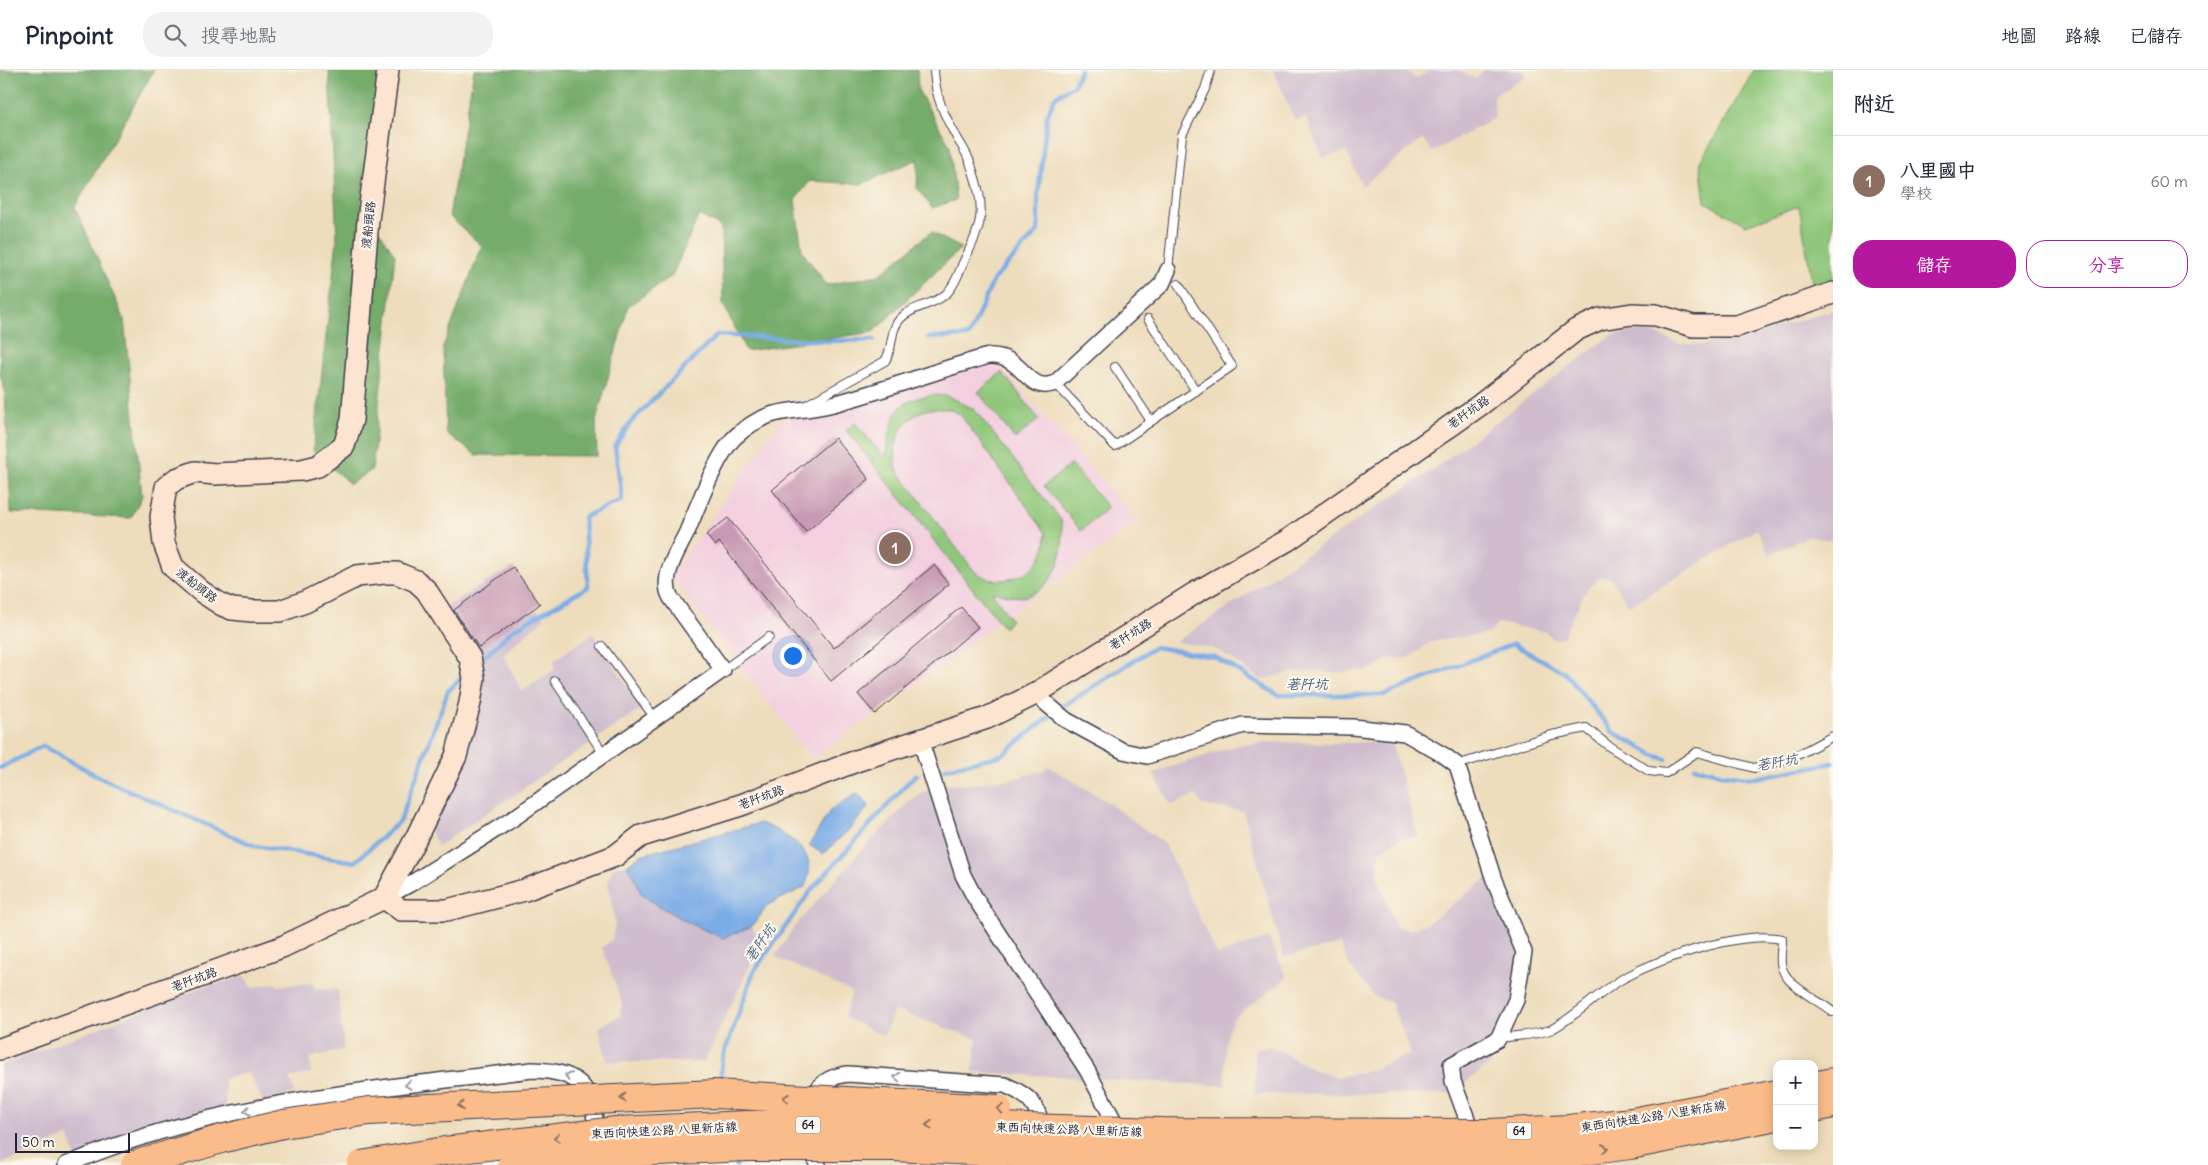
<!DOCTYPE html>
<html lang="zh-TW">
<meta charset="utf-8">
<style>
body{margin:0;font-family:Delius,"LXGW WenKai TC",sans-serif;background:#f2f2f3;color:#1f2937}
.controls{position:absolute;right:15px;bottom:15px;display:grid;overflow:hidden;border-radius:10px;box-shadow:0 2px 12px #0003}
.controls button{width:45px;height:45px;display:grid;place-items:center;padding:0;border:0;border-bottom:1px solid #e0e1e3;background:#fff;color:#1f2937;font:25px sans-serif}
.scale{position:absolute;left:15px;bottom:12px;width:115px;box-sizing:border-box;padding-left:5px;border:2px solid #22223b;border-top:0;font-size:14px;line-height:18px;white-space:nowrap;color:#22223b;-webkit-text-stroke:4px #fbf7ec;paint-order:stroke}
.you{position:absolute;left:792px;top:585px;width:18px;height:18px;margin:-12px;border:4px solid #fff;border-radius:50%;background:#1a73e8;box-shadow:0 0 0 8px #1a73e833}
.badge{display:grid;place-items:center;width:32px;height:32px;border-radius:50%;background:#b5179e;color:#fff;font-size:16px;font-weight:700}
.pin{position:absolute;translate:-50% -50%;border:2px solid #fff;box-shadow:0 1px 5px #0006}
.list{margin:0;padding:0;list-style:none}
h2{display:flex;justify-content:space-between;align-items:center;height:65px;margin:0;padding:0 20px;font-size:21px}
h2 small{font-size:16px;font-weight:400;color:#747a83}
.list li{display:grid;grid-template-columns:32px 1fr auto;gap:15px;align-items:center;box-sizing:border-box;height:90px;padding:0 20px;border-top:1px solid #e0e1e3}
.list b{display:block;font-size:19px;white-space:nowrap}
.list p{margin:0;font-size:16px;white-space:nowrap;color:#747a83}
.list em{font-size:16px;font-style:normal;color:#747a83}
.actions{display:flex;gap:10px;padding:15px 20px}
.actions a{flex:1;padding:11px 0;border:1px solid #b5179e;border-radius:20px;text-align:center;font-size:18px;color:#b5179e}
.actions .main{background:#b5179e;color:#fff}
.icon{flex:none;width:28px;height:28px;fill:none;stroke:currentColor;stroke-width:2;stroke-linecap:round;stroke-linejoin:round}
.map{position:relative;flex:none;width:1833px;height:1095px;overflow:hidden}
header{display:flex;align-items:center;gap:30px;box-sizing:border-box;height:70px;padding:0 25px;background:#fff;border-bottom:1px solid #e0e1e3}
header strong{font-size:24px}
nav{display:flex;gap:28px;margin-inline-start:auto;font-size:18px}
.search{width:350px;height:45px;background:#f2f2f3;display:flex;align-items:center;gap:12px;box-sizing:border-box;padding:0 18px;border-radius:20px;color:#747a83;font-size:19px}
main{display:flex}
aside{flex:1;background:#fff}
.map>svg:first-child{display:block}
</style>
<header>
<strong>Pinpoint</strong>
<div class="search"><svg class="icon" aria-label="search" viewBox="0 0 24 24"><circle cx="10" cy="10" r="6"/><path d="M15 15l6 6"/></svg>搜尋地點</div>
<nav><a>地圖</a><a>路線</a><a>已儲存</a></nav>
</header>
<main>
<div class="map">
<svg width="1833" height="1095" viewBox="0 0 1833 1095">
<rect width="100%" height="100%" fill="#fbf7ec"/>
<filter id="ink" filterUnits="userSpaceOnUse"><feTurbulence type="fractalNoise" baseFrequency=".02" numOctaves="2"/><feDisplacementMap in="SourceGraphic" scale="10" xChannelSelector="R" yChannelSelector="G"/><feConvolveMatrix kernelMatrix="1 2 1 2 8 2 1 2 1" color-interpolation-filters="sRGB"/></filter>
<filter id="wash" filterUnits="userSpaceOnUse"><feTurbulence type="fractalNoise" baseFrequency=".0096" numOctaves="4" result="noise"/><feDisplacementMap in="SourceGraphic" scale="20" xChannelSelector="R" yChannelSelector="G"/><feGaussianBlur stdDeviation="1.12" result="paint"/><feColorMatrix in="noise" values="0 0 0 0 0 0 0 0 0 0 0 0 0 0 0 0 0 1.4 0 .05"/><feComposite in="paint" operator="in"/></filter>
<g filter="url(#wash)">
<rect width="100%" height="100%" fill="#eeddbc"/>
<path fill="#f3cfdf" d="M995,291L1138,451L812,689L671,506L779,352Z"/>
<g fill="#cfbdce">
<path d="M1273,0H1404L1416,8L1433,0H1458L1476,9L1484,0H1522L1526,6L1494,26L1495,48L1432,82L1423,69L1362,116L1346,81L1323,88L1306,47L1295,51Z"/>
<path d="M1833,240V470L1808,467L1769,484L1757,459L1629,536L1611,508L1600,507L1586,520L1563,567L1553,570L1546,562L1498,553L1490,563L1430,572L1409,588L1387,589L1377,597L1365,600L1331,603L1322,601L1291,602L1262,610L1221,582L1212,578L1176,572L1434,399L1607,268L1617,264L1637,261L1655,264L1681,274L1703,275L1753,265Z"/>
<path d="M500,503L545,548L503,584L522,621L554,600V590L593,564L642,638L438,776L428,757L483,624V617L445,538Z"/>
<path d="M1391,671L1418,766L1398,769L1380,781L1377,805L1396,857L1409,860L1428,853L1490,806L1525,889L1521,930L1514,953L1490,994L1450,1024H1255V979L1268,976L1286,984L1312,999L1338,1007L1368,1001L1411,984L1391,932L1375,927L1349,895L1340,874L1284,887L1243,741L1202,735L1197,725L1171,735L1153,703L1235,676L1266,672L1343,673Z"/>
<path d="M1048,696L1106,731L1165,774L1217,885L1269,868L1287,908L1234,948L1228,960L1225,980V1016L973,1002L977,969L894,940L884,966L844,947L852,922L775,887L794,857L861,781L910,731L926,720L940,715L974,714L1016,708L1043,701Z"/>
<path d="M627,795L634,806L641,823L662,838L723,868L752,856L760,874L704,992H607L599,958L620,945L622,933L602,877L612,870L615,853L608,811L614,797Z"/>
<path d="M244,906L252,918L275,913L278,916L313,913L315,919L338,920L344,979L310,988L311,1003L289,1008L295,1022L264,1034L248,1002L224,1009L226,1040L78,1093L68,1066L0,1095V996L201,918Z"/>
</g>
<g fill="#90c77a" stroke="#59745a" fill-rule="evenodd">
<path d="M1754,0H1833V214L1813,218L1799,136L1746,155L1705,132L1700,92Z"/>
<path d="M1002,302L1039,349L1015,369L978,322Z"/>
<path d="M932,325L948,326L974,339L1061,450C1066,479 1059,515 1027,526C1017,529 1002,523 992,522L1011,550L1004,558L846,360L855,353L885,388C888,372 890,348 902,336C909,329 923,327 932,325ZM949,339L960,344L1046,463C1047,493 1023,512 993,510C988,510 981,505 975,502L897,400C893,378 895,358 916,345C919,343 922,341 926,340C933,338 942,339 949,339Z"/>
<path d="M1071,394L1108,438L1081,461L1044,416Z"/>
</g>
<g fill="#74ac6a" stroke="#4b6752">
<path d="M0,0H154L75,137L124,249L142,426L131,448L11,443L5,320L0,304Z"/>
<path d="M329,0H382L361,133L395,185L372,400L350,414L313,381L337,170Z"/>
<path d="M474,0H917L918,20L950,76L956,130L932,138L917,118L918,89L862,114L810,111L795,130L802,181L827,215L879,205L931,162L961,178L873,262L746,281L723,234L721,157L699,145L672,206L628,236L596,351L597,386L476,385L446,363L443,277L482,176L449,146Z"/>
</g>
<g fill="#7aace6" stroke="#4e6790">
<path d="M858,723L869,736L852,757L823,784L809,775L831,739Z"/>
<path d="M760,753C776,759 806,774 809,794C811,801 807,810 805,817L768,835L752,856L723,868L697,857L662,838L641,823L634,806L627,795L641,785Z"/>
</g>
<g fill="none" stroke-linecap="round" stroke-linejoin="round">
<g stroke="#7aace6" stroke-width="4.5">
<path d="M928,268L969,266L994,209L1038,161V125L1047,46L1055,27L1074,15L1080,0"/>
<path d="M478,593L512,560L588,517L584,447L622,430L615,376L631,352L717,265L827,271L874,270"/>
<path d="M1695,697L1722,704L1755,708L1833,693"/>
<path d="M0,698L43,676L105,710L255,776L355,792L400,751L448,621L467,603"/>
<path d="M944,699L1002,685L1060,638L1155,577L1215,587L1278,625H1384L1513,574L1565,603L1613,662L1656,686L1666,689"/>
<path d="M720,1016L722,990L754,901L812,819L914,706L917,705"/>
<path d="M733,1086L736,1095"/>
</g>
</g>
<g id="blocks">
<g fill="#c799b2">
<path d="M835,368L869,409L806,462L772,420Z"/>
<path d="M728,448L834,578L934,495L949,514L831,611L719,472L715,476L706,465Z"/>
<path d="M513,497L540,534L479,578L454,540Z"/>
<path d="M961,537L978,557L875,644L858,624Z"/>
</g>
</g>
</g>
<g filter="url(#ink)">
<use href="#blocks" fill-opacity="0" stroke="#413e4e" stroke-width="1"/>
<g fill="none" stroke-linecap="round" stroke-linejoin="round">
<g stroke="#413e4e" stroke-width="10">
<g id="lane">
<path d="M1168,200L1182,65L1205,19L1211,0"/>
<path d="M1148,249L1196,321"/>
<path d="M1115,297L1151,351"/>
<path d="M1055,313L1115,376L1232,296L1178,214"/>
<path d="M806,335L885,291C894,278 889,261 900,249C913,235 934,236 947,223C955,215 959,203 963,193C984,151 986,140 971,95C968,85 962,76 957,68C944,45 935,26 934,0"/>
<path d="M602,576L655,648"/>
<path d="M723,600L769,567"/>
<path d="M555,611L604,684"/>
<path d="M1457,695L1552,665L1586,658L1610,677L1649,701L1666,703L1697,682L1754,698L1792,688L1833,666"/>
<path d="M1499,968C1513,966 1539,965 1552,959C1578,945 1599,922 1624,908C1661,888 1741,860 1782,869C1782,877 1780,885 1781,893C1782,914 1817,929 1833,942"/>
</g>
</g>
<g stroke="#413e4e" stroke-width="18">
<g id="street">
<path d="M1035,624L1066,650L1123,681L1147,686L1243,655L1353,657L1405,663L1445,686L1457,695L1494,810L1524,882L1516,930L1498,969L1451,995L1453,1011L1474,1068"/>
<path d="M920,669L963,805L975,828L1087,1000L1121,1064"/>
<path d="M384,828L410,814L514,748L723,600L671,528C659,508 678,481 687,462C698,436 716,386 735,367C771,334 791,345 833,334C886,320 937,300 989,286C1024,284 1026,325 1055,313L1162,214L1168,200"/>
<path d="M813,1033C815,1014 831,1006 848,1004L1005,1015C1030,1026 1040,1035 1042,1064"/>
<path d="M810,1071L811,1082L818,1095"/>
<path d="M66,1095C213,1032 375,1019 532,1000C584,1001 594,1020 597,1069"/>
</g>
</g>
<g stroke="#413e4e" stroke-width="24">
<g id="secondary">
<path d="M384,828L416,768L456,686L470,633L474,608L470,588L426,520L416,511L397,503H384L357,506L305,532L280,541H252L232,539L222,535L202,522L173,497L164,473L161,447L166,417L176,409L195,402L215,404L302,400L318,396L344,376L352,350L368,150L388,0"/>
<path d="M0,979L282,877L384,828L401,840H447L525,820L615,786L641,766L741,735L859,690L987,648L1035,624L1195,523L1288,470L1480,335L1576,260L1600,249L1632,244L1656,245L1693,256H1737L1833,223"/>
</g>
</g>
<g stroke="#413e4e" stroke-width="30">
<g id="highway">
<path d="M1814,1016L1833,1012"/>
<path d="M1814,1038L1833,1034"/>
</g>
</g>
<use href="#lane" stroke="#fff" stroke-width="8"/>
<use href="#street" stroke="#fff" stroke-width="15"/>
<use href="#secondary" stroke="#fde4d1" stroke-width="21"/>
<use href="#highway" stroke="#fabc8b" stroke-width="28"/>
<g stroke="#413e4e" stroke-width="30" stroke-linecap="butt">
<g id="highway-bridge">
<path d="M135,1095L221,1069L283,1054L369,1041L715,1024L998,1039"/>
<path d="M361,1095L445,1081L616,1061L747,1055L894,1054L1162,1062L1490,1063L1569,1059L1632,1052L1777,1024"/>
<path d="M512,1095L616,1083L747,1077H893L1119,1088L1476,1089L1569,1083L1630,1075L1777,1046"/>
</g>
</g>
<use href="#highway-bridge" stroke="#fabc8b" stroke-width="28"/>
</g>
<defs><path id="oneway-chevron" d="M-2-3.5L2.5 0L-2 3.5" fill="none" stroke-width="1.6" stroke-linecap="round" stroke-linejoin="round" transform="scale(1.25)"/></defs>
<g stroke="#9c9ca7">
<use href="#oneway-chevron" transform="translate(568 1006) rotate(-155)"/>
<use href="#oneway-chevron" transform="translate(897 1007) rotate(-176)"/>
<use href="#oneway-chevron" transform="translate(408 1015) rotate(173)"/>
<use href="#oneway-chevron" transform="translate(247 1041) rotate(168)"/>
</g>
<g stroke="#8e6f63">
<use href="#oneway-chevron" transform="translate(623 1028) rotate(178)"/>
<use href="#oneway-chevron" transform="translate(786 1028) rotate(-177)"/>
<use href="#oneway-chevron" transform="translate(461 1036) rotate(177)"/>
<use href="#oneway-chevron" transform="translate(1000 1039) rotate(-177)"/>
<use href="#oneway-chevron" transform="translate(929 1055) rotate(-178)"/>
<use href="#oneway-chevron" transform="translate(557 1068) rotate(173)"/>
<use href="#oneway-chevron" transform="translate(1605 1078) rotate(-8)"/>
</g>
</g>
<g text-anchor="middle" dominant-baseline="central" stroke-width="4.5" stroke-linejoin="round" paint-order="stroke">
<g fill="#fbf7ec" stroke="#636270" stroke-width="1">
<rect x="795.5" y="1046.5" width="25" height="17" rx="4"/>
<rect x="1506.5" y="1052.5" width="25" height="17" rx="4"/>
</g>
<g font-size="11" font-weight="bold" fill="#22223b">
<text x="808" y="1055">64</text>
<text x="1519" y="1061">64</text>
</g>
<g font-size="12" fill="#22223b" stroke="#fbf7ec">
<text transform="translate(368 155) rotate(-84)">渡船頭路</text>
<text transform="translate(1468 342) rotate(-35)">荖阡坑路</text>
<text transform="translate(197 515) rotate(38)">渡船頭路</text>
<text transform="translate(1130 564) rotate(-32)">荖阡坑路</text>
<text transform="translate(761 727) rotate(-20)">荖阡坑路</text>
<text transform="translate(194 909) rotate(-20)">荖阡坑路</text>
<text transform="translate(1653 1046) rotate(-9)">東西向快速公路 八里新店線</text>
<text transform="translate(1069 1059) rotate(2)">東西向快速公路 八里新店線</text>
<text transform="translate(664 1060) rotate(-3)">東西向快速公路 八里新店線</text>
</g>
<g font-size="14" font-style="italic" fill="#45597f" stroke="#fbf7ec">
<text x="1307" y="614">荖阡坑</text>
<text transform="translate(1777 692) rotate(-10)">荖阡坑</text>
<text transform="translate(760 873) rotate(-55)">荖阡坑</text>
</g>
</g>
</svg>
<div class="controls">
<button>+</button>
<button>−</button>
</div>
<div class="scale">50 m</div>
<div class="you"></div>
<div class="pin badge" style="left:895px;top:478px;background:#8d6e63">1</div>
</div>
<aside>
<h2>附近<small></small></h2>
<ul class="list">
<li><span class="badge" style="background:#8d6e63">1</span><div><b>八里國中</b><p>學校</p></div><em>60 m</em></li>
</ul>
<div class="actions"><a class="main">儲存</a><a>分享</a></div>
</aside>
</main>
